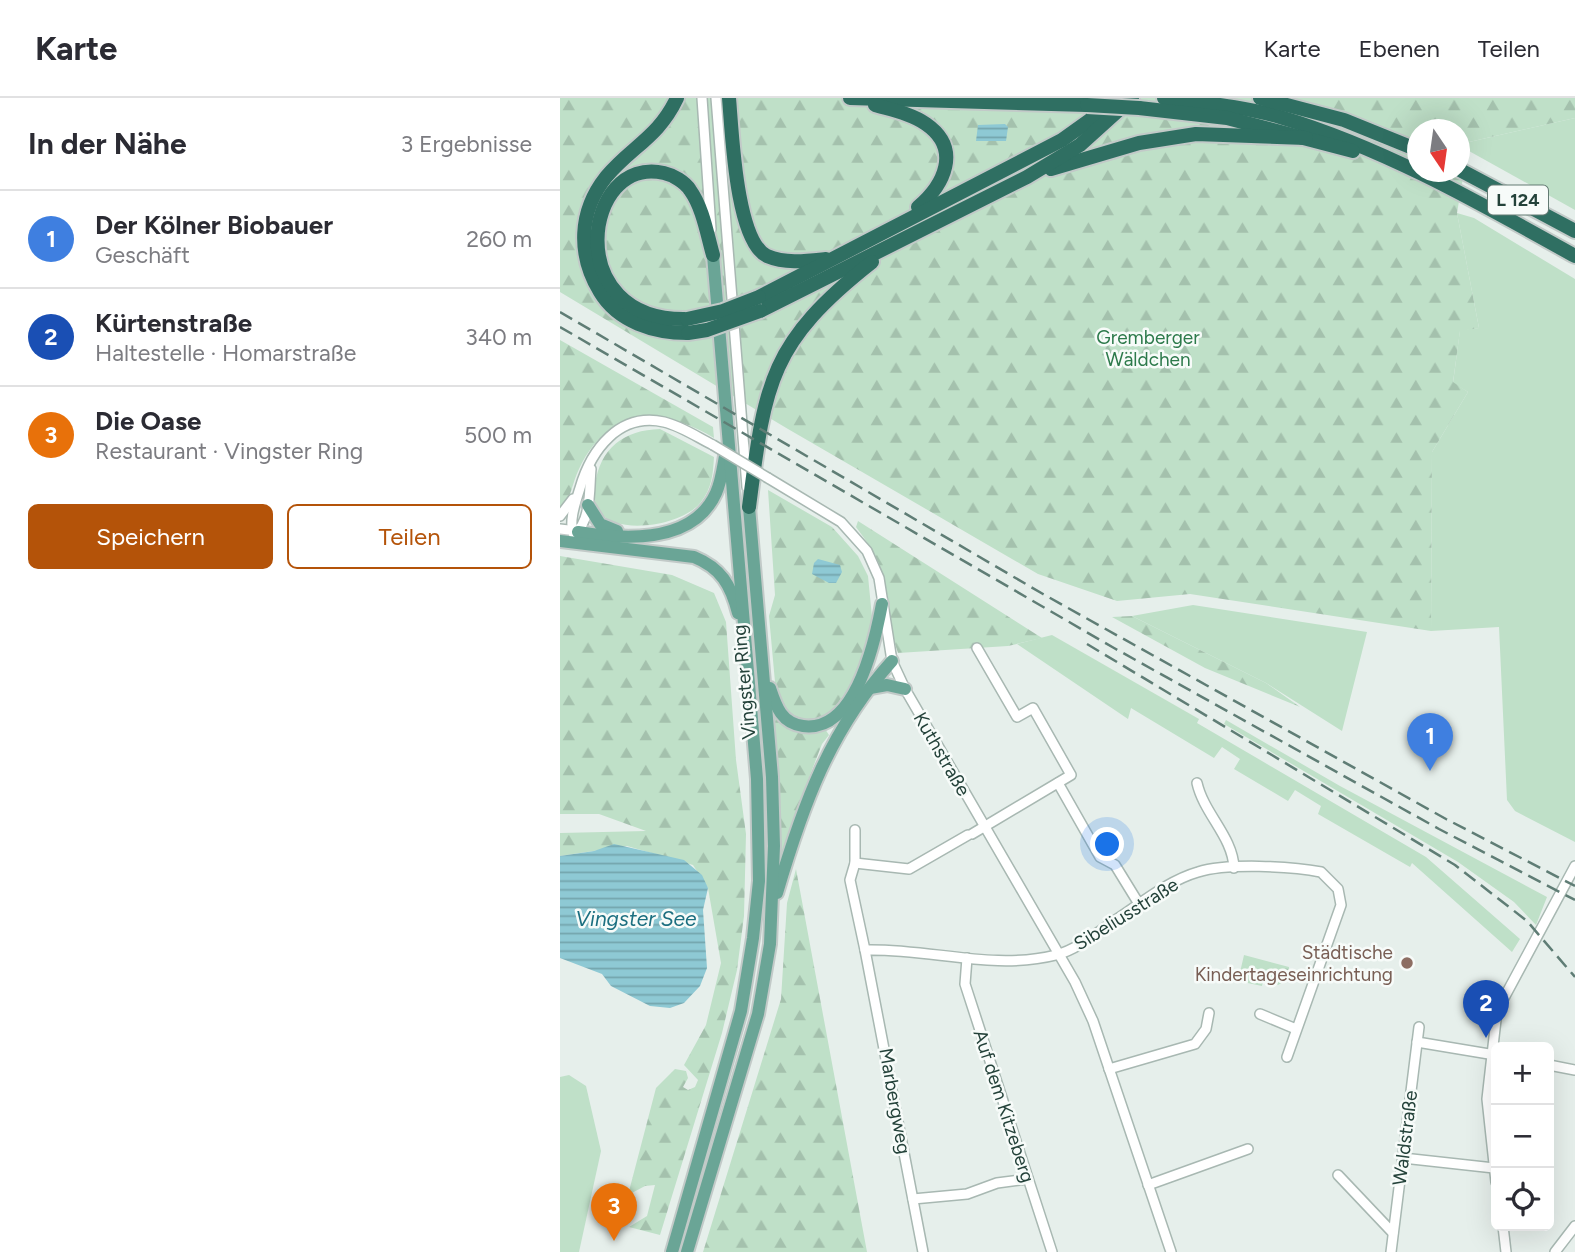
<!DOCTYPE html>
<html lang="de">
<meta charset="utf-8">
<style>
body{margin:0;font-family:Figtree,sans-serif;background:#f2f2f3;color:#2b2b33}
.controls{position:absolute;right:21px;bottom:21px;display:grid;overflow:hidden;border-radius:10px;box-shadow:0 7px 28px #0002}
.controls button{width:63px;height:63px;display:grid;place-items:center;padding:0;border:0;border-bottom:2px solid #e1e1e2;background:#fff;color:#2b2b33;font:35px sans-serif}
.compass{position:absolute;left:847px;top:21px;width:63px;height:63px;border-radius:50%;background:#fff;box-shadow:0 7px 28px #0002;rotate:167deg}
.you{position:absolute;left:548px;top:747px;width:24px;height:24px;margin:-18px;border:5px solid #fff;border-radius:50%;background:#1a73e8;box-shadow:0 0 0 10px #1a73e833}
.badge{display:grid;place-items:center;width:46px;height:46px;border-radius:50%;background:#b45309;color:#fff;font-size:23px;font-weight:700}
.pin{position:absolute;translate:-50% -58px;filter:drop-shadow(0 2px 4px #0008)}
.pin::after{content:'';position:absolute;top:37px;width:24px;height:21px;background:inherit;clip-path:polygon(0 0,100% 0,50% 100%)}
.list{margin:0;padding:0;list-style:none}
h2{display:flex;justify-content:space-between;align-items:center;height:91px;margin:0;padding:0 28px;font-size:30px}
h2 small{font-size:23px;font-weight:400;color:#7c7c81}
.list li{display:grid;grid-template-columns:46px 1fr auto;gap:21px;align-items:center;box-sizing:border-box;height:98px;padding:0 28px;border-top:2px solid #e1e1e2}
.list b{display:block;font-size:26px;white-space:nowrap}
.list p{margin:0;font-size:23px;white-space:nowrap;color:#7c7c81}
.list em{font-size:23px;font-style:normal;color:#7c7c81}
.actions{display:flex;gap:14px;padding:21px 28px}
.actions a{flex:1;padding:16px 0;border:2px solid #b45309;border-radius:10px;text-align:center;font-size:24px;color:#b45309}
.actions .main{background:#b45309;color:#fff}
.icon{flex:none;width:38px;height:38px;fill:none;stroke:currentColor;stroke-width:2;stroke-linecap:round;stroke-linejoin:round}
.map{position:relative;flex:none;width:1015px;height:1154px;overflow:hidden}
header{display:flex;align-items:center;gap:42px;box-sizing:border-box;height:98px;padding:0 35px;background:#fff;border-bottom:2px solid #e1e1e2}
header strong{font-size:33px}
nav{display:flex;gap:38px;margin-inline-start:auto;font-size:24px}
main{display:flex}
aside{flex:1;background:#fff}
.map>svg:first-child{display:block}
</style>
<header>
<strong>Karte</strong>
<nav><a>Karte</a><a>Ebenen</a><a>Teilen</a></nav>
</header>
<main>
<aside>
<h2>In der Nähe<small>3 Ergebnisse</small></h2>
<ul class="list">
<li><span class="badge" style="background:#3f7fe0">1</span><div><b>Der Kölner Biobauer</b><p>Geschäft</p></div><em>260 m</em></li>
<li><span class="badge" style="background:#1a4fb4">2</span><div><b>Kürtenstraße</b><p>Haltestelle · Homarstraße</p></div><em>340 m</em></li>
<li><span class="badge" style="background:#e8710a">3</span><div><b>Die Oase</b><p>Restaurant · Vingster Ring</p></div><em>500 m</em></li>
</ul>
<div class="actions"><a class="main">Speichern</a><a>Teilen</a></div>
</aside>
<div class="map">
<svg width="1015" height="1154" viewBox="0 0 1015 1154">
<defs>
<pattern id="forest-firs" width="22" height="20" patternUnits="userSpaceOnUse" patternTransform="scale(1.75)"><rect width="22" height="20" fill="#bfe0c8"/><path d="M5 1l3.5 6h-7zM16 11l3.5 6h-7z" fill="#a4c1ad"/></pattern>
<pattern id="park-crowns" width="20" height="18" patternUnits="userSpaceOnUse" patternTransform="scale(1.75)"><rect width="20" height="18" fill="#bfe0c8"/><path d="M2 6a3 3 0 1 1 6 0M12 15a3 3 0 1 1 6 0" fill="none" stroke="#a4c1ad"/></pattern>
<pattern id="water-rules" width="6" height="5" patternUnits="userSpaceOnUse" patternTransform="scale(1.75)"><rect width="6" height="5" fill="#8ec9d4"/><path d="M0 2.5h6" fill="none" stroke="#74a5ad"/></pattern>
</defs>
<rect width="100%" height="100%" fill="#e6efeb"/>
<g fill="#bfe0c8">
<path d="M1015,20V112L909,53V44Z"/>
<path d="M897,115L914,120L1015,181V744L955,713L947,702L939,529L871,533L872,354L908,294L893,285L900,232L919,230Z"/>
<path d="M633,507L807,534L782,633L706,585L572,518Z"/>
<path d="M492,537L639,621L637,625L866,759L960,841L952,854L852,765L850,769L758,716L761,708L735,692L728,703L674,671L680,661L662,649L654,660L571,610L568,621L457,546Z"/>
<path d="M666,622L780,688L987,799L976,827L954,804L898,764L664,626Z"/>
<path d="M9,977L26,988L41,1053L19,1154H0V979Z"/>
</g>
<g fill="url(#forest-firs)" fill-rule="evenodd">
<path d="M0,0H1015V20L909,44L897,115L919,230L900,233L893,284L908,294L872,354L871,533L630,496L557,503L478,476L228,331L0,194ZM858,32H900V74H858Z"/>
<path d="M0,242L153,329L154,340C102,308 48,309 19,371C11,388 13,396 0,414Z"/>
<path d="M100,331L154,359C153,376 152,390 141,404C124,427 57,439 39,413C33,406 34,395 35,387C40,350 64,332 100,331Z"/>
<path d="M208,392L272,429L298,458L308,478L312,519L299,574L270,617L250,626L229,617L216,595L209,518L215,497Z"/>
<path d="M298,423L482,540L448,548L338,555C328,530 331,503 323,478C318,459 308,445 296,429Z"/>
<path d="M0,458L112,477L154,495L166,524L176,662L186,736L184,818L177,872L162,935L100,1137L69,1129L87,1118L95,1087L85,1088L68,1097L96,990L115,971L126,973L128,980L123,989L128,992L135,989L138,982L124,967L146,927L161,865L148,790L133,767L67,748L0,758V735L86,733L39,716H0Z"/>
<path d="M572,518L706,585L740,609L645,570L552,519Z"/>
<path d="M217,617L236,632L265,631L269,637L262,646L233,721L221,765L213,618Z"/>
<path d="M236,771L307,1154H143L221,901L227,805Z"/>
</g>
<path fill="url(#park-crowns)" d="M684,857L729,869V881L718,887L704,878L702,888L678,883Z"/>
<g fill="url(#water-rules)">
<path d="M445,26L448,29L446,43H416L418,27Z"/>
<path d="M258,461L280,467L282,474L276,485H269L252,476L254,465Z"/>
<path d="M54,746L124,762L142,777L148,790L143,812L147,870L140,888L124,905L110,910L90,908L51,888L42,876L0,860V758L34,753Z"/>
</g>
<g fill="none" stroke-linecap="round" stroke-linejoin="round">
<g stroke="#a8b8b2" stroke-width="12">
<g id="minor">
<path d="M142,0L151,131"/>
<path d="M156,0L187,389"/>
<path d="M208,380L281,424L307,453L319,480L332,563L345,591L515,884L533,923L611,1154"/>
<path d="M0,418L13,401"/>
<path d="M0,431L17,433"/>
<path d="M14,437C8,424 16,403 20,390C31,352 59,314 104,324C121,328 137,339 153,347"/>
<path d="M14,437C32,422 29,391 31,371"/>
<path d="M498,685L540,759L555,767L579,806"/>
<path d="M637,685C644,716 673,739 674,770"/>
<path d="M295,732V765L290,782L305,852"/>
<path d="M412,736L511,677L473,610L457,619L417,550"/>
<path d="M295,765L349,771L408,737"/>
<path d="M407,860L405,886L492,1154"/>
<path d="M700,916L736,931"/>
<path d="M857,944L935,957"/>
<path d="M989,967L1015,972"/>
<path d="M549,971L635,946L646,931L649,915"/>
<path d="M843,1060L934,1070"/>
<path d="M778,1077L833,1135"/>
<path d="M936,1084L927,1001L937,913L1015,768"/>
<path d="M588,1087L688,1051"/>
<path d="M353,1101L407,1096L437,1085L468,1081"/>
<path d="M943,1128L946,1154"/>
<path d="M363,1154L305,852C370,850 432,873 496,857C519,851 540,832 560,819C584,803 610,782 638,774C667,765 731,768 761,774L778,791L781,807L727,959"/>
<path d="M831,1154L859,929"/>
<path d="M995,1154L1015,1128"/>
</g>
</g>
<g stroke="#c2cac8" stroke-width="16">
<g id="major">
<path d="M28,407L40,426L57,433"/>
<path d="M18,434C65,442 133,446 156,395C162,382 163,367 166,353"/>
<path d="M0,443L134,459C161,470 171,487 178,515"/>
<path d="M210,590C216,608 221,625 243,628C296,635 315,543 322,506"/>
<path d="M310,590L327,587L345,591"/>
<path d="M217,795C243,707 269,633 332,563"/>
<path d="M112,1154L181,913L193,840L199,783L197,681L153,157"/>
<path d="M127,1154L198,916L210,846L214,748L212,679L189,409"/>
</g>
</g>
<g stroke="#c2cac8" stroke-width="18">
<g id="highway">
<path d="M117,0C98,40 72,48 46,79C19,113 17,156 40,194C58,224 94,235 128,235"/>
<path d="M169,0C172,34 176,143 207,158C226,166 247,163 266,161"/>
<path d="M290,0L527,7"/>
<path d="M604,0C642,5 682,8 720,19C824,50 920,105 1015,158"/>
<path d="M700,0L784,22L858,52"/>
<path d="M315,7C332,12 352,16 366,26C402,51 384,87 358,109"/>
<path d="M579,10L667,20L793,53"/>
<path d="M491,71L579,45L636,36L746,40"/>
<path d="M900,72L1015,133"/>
<path d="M199,199L502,42L530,22L553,0"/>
<path d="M200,213L467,79L520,47L572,0"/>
<path d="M127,221C0,224 23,56 104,75C113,77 125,84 130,92C143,110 147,136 153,157"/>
<path d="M189,409C205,285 209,245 312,164"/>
</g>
</g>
<use href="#minor" stroke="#fff" stroke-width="9"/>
<use href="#major" stroke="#6aa596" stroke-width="12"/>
<use href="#highway" stroke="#2f6f62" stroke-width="14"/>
<g stroke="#5f7d75" stroke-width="2.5" stroke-dasharray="14 7" stroke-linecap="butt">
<path d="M0,214L483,496L886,721L1015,788"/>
<path d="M0,229L554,550L879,731L1015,802"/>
<path d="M527,546L895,767L967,823L1015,879"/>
</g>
<g stroke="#a8b8b2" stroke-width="12" stroke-linecap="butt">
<path id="minor-bridge" d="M153,347L208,380"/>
</g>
<g stroke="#c2cac8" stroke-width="18" stroke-linecap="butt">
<g id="highway-bridge">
<path d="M527,7L579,10"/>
<path d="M127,221L163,213L199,199"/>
<path d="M128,235L147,232L200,213"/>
</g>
</g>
<use href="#minor-bridge" stroke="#fff" stroke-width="9"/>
<use href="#highway-bridge" stroke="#2f6f62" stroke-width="14"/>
</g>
<circle fill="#8d6e63" stroke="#f7fbf9" stroke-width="2.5" cx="847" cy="865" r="7"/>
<g text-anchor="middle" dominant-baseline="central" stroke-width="5" stroke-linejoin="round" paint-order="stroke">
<rect fill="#f7fbf9" stroke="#637a73" stroke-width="2" x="928" y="87.5" width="60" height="29" rx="5"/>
<g font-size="18" font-weight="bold" fill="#24423a">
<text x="958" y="102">L 124</text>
</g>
<g font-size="19" fill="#2d7a4b" stroke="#f7fbf9">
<text x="588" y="239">Gremberger<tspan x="588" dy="22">Wäldchen</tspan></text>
</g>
<g font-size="19" fill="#24423a" stroke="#f7fbf9">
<text transform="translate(184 584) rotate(-95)">Vingster Ring</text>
<text transform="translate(382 656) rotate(60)">Kuthstraße</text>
<text transform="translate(566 816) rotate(-32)">Sibeliusstraße</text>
<text transform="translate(335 1003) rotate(80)">Marbergweg</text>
<text transform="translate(444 1008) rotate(72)">Auf dem Kitzeberg</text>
<text transform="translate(845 1040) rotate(-83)">Waldstraße</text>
</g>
<g font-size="19" fill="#785e54" stroke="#f7fbf9" text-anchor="end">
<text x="833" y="854">Städtische<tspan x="833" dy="22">Kindertageseinrichtung</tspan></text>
</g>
<g font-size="21" font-style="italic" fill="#1c6f80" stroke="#f7fbf9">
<text x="76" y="820">Vingster See</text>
</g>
</g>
</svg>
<div class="controls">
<button>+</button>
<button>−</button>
<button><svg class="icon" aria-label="locate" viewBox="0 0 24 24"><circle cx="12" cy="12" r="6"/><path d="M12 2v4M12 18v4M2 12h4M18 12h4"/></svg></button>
</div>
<svg class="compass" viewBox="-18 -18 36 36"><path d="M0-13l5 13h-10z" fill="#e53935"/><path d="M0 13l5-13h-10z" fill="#7c7c81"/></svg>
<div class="you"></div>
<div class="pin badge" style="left:870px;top:673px;background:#3f7fe0">1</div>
<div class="pin badge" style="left:926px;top:940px;background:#1a4fb4">2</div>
<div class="pin badge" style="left:54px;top:1143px;background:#e8710a">3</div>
</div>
</main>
